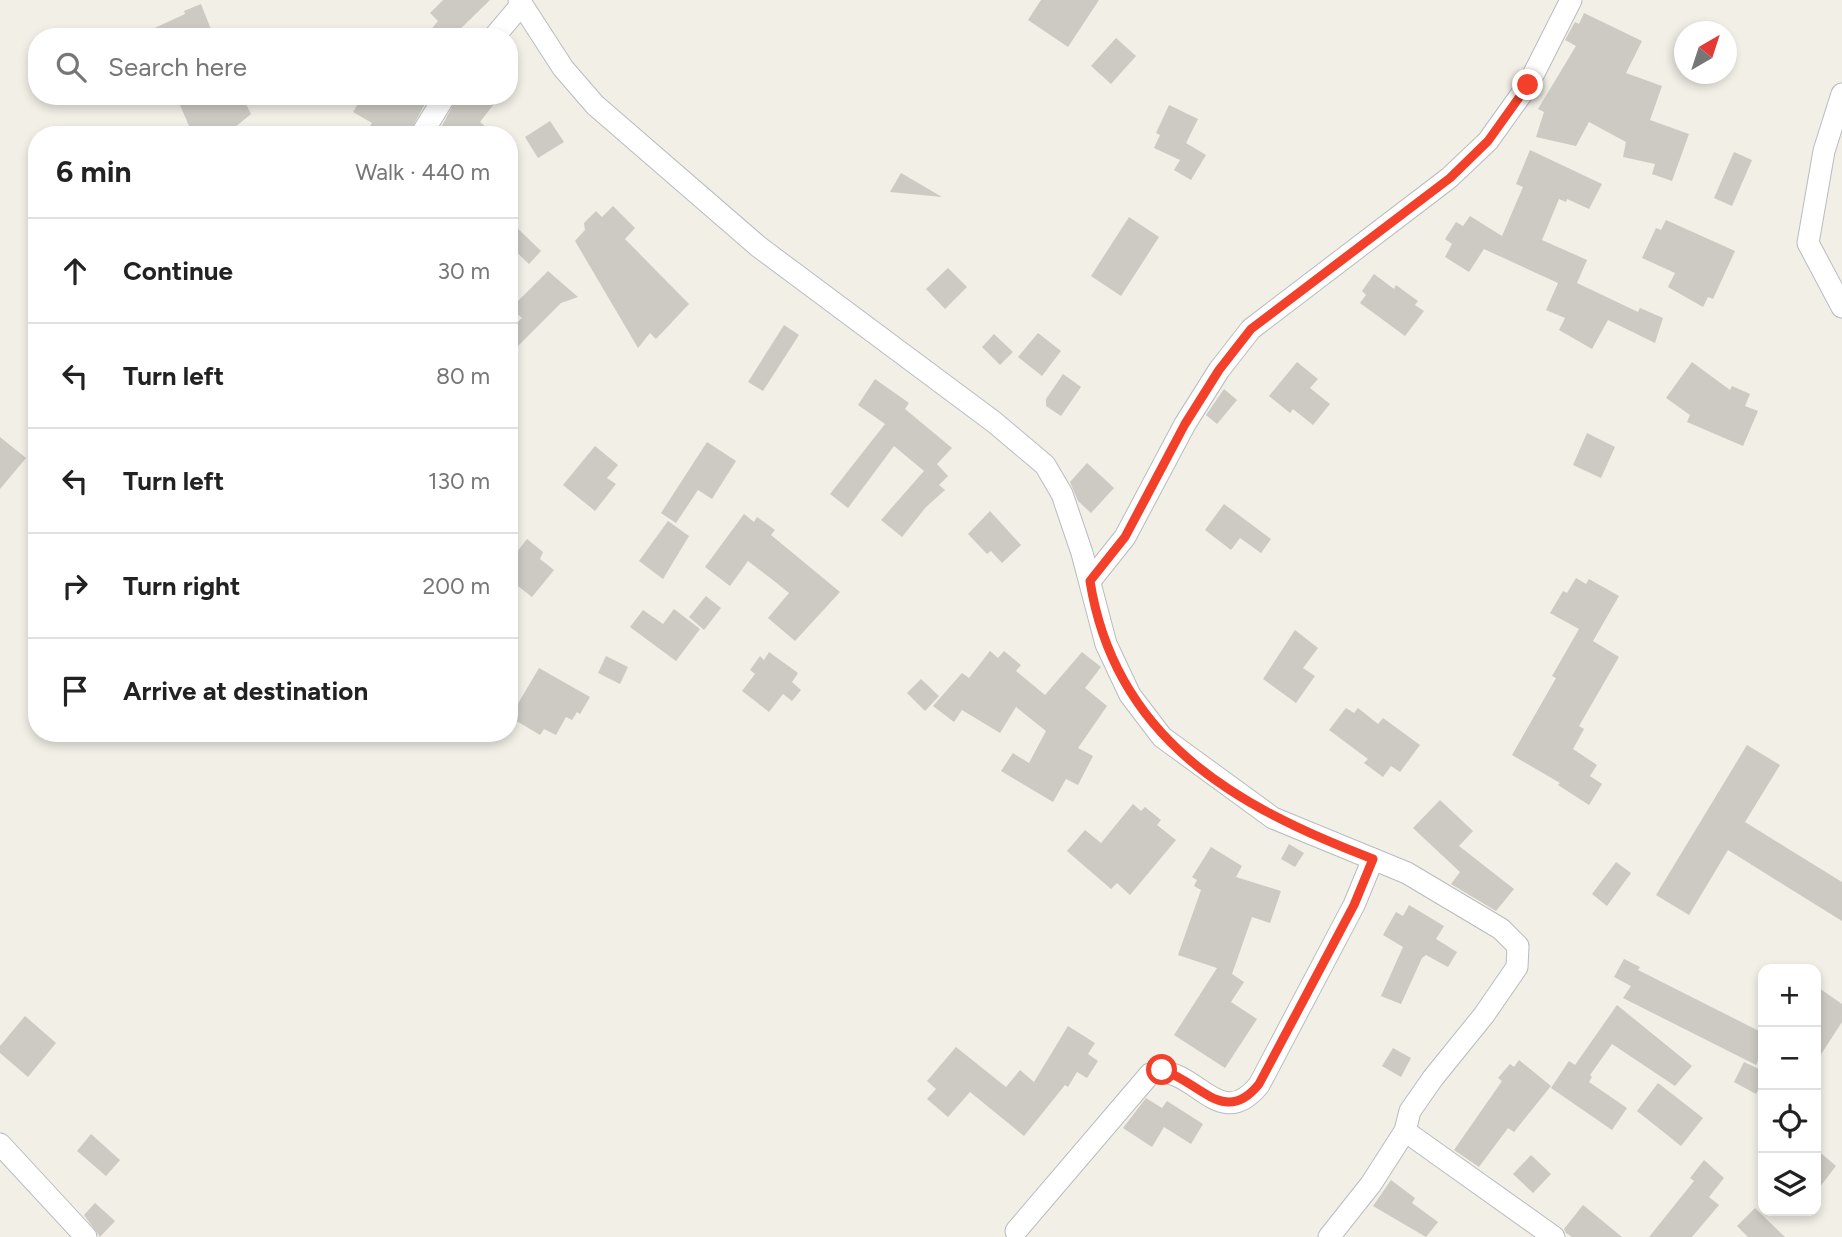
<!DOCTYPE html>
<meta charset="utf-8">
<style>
body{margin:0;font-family:Figtree,sans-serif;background:#f6f6f6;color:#222}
.controls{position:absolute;right:21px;bottom:21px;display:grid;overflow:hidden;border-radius:14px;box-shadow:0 4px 10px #0003}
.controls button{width:63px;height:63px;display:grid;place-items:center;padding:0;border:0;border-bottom:2px solid #e0e0e0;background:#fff;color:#222;font:35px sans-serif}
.compass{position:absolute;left:1674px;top:21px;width:63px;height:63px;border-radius:50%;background:#fff;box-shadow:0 4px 10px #0003;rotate:39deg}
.stop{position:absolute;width:21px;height:21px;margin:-16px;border:5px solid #f3402a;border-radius:50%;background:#fff}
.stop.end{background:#f3402a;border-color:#fff;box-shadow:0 2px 7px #0008}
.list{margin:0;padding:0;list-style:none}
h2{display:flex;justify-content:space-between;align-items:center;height:91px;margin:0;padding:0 28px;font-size:30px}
h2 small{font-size:23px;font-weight:400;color:#767676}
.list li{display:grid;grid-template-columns:46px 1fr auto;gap:21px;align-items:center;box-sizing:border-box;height:105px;padding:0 28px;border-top:2px solid #e0e0e0}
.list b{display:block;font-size:26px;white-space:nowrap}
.list em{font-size:23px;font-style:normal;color:#767676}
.icon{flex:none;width:38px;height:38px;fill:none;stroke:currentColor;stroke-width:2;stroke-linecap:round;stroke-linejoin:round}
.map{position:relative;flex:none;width:1842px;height:1237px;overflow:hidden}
.search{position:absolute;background:#fff;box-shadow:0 4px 10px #0003;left:28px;top:28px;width:490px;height:77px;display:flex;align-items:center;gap:18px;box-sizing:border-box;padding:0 24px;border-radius:28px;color:#767676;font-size:26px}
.panel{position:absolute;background:#fff;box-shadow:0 4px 10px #0003;left:28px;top:126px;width:490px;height:616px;border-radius:28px}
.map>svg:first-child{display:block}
</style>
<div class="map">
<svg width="1842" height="1237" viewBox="0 0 1842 1237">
<rect width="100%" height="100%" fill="#f1efe6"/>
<g fill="#cccac3">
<path d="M443,0H490L452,37H425L438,21L430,13Z"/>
<path d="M1041,0H1099L1068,47L1028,20Z"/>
<path d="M201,4L214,37H135L185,14L184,11Z"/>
<path d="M1584,13L1642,41L1626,73L1662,86L1650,120L1689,134L1672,181L1652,174L1655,164L1623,157L1626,142L1589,122L1576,146L1536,137L1544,112L1538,109L1576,46L1565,40L1575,22L1579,24Z"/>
<path d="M1116,38L1136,56L1111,84L1091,66Z"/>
<path d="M176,96H242L251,114L234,128L238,135H193Z"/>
<path d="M363,96H418L426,102L408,135H381L369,128L372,123L353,112Z"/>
<path d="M458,96H500L480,122L495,135H437Z"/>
<path d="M1169,105L1198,119L1186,143L1206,155L1191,180L1174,170L1180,160L1154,148L1160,135L1156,133Z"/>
<path d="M550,121L564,142L538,158L525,137Z"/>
<path d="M1530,150L1602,184L1589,209L1567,199L1566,202L1559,199L1542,240L1587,260L1577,283L1638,312L1640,308L1663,318L1655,343L1608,320L1592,349L1559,330L1565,318L1546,310L1558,283L1484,249L1469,272L1445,257L1452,244L1445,239L1456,222L1463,226L1470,216L1502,236L1523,187L1516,184Z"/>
<path d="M1734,152L1752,160L1732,206L1714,198Z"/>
<path d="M901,173L942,197L890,192Z"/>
<path d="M613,206L635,228L625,239L689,304L656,339L650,333L638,348L575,241L585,230L584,223L596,211L602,217Z"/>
<path d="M1129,217L1159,237L1121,296L1091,276Z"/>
<path d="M509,220L541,251L529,264L509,245Z"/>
<path d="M1666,220L1735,251L1713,299L1708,297L1703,307L1668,287L1675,273L1642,258L1656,228L1661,230Z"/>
<path d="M948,268L967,287L945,309L926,289Z"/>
<path d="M548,271L578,297L561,303L509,355V330L522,318L511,308Z"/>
<path d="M1374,274L1394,289L1396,285L1418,301L1415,305L1424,311L1405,336L1360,303L1366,295L1362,291Z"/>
<path d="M784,325L799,335L763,391L748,382Z"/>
<path d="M1038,333L1061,351L1042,376L1018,357Z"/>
<path d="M994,334L1013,352L1000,365L982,347Z"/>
<path d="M1297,362L1318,379L1310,388L1330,404L1313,425L1293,409L1290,413L1269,396Z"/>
<path d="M1692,362L1730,390L1732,386L1750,394L1745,406L1758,411L1743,446L1687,422L1690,415L1666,398Z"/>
<path d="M1063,374L1081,387L1061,416L1046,406V399Z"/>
<path d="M875,379L909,403L905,409L952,448L937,464L948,476L939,485L945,490L926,507L902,537L881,520L924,471L894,446L848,508L830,494L885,424L858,405Z"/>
<path d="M1224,389L1237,400L1217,424L1206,415Z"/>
<path d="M1587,433L1615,447L1601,478L1573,465Z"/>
<path d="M0,437L26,458L0,489Z"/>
<path d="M707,442L736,461L712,499L698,490L676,523L661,513Z"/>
<path d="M595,446L618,465L607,478L616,484L595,511L563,485Z"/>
<path d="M1087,463L1114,488L1091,513L1078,501L1070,482Z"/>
<path d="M1224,504L1271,539L1261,553L1240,538L1231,550L1205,530Z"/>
<path d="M990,511L1021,545L1002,563L991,551L987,554L968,534Z"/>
<path d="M744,514L754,522L757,517L775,530L771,535L840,592L795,641L768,618L789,593L773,580L748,561L730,586L705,567Z"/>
<path d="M668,521L689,536L663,579L639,561Z"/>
<path d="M527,539L543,552L540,559L554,570L532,597L509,579V562Z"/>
<path d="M1576,578L1586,584L1589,579L1619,596L1593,641L1619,657L1579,726L1584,729L1573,749L1597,765L1590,776L1602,784L1589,805L1558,785L1560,783L1512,755L1556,678L1552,676L1579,629L1550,613L1563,591L1567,593Z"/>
<path d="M706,596L721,608L704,630L689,617Z"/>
<path d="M674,609L700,629L676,661L630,627L643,610L663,624Z"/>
<path d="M1295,630L1318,648L1303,668L1315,676L1296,703L1263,679Z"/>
<path d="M990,651L998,658L1004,651L1021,665L1016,671L1045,695L1082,652L1101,667L1085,688L1107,706L1078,748L1093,756L1078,785L1066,779L1053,802L1001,771L1013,753L1029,763L1046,731L1016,707L1000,733L962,710L954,722L933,706L962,673L969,678Z"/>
<path d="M769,652L798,673L792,682L801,690L792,701L783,694L769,712L742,691L755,674L750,670L760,656L764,660Z"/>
<path d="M606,656L628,667L620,684L598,673Z"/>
<path d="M539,668L590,697L580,714L577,712L572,720L566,717L556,735L544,729L540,735L510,717Z"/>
<path d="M921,679L939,696L925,711L907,693Z"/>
<path d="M1346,708L1354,713L1358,708L1378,724L1383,718L1420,745L1400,772L1391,766L1383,777L1364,763L1368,759L1329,730Z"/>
<path d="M1747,745L1780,765L1745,822L1842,882V921L1728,850L1689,915L1656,895Z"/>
<path d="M1440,800L1473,831L1459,846L1514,889L1496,911L1451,884L1460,872L1413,828Z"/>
<path d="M1133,804L1141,811L1145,807L1161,820L1157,825L1176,840L1130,895L1117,883L1111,889L1067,851L1085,830L1101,843Z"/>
<path d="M1289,844L1304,853L1295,867L1281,859Z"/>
<path d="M1211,847L1242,866L1236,877L1281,891L1270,923L1252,917L1232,974L1244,982L1231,1002L1257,1019L1225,1068L1174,1035L1217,968L1178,955L1201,890L1194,886L1197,880L1192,877Z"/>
<path d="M1616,862L1631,873L1607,906L1592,894Z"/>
<path d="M1409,905L1444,926L1436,939L1457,952L1448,967L1426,955L1422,958L1401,1004L1381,996L1403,947L1383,935L1396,912L1403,916Z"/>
<path d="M1624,959L1640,967L1638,970L1763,1033V1051L1756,1065L1623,998L1631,986L1614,977Z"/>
<path d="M1816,986L1842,1004V1022L1816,1062Z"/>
<path d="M1617,1005L1692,1066L1675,1086L1612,1044L1590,1075L1592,1077L1589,1082L1627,1108L1612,1130L1551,1088L1569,1061L1575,1065Z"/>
<path d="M25,1016L56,1043L28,1077L0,1053V1046Z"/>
<path d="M1068,1026L1095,1043L1088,1054L1098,1061L1087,1078L1077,1072L1068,1087L1065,1085L1024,1136L970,1092L948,1117L927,1099L936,1089L927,1081L956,1047L1006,1087L1020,1070L1034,1082Z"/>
<path d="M1393,1048L1411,1058L1401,1077L1382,1066Z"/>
<path d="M1519,1060L1551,1086L1514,1132L1508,1128L1479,1167L1454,1150L1502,1081L1498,1078L1510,1064L1514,1067Z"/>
<path d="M1744,1062L1763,1071V1081L1756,1094L1734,1082Z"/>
<path d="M1658,1083L1703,1118L1681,1146L1637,1111Z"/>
<path d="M1146,1098L1162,1108L1167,1101L1203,1124L1191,1144L1164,1127L1152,1147L1123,1128Z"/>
<path d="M91,1134L120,1160L106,1176L77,1151Z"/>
<path d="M1816,1149L1836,1166L1816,1192Z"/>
<path d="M1531,1155L1551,1174L1533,1193L1513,1174Z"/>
<path d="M1704,1160L1724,1178L1709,1197L1719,1205L1692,1237H1649L1694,1181L1690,1178Z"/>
<path d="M1391,1180L1415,1198L1412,1203L1438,1222L1426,1237L1373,1206Z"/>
<path d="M95,1203L115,1221L100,1237L84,1215Z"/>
<path d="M1583,1205L1622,1237H1572L1566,1233L1564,1229Z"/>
<path d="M1755,1208L1785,1237H1748L1737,1226Z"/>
</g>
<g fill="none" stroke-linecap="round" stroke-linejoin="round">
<g stroke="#b8bcc0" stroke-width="23">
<g id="minor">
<path d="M519,0L563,68L595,105L759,247L994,422L1045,465L1062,494L1082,553L1106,644L1130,695L1162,737L1273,818L1407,873L1501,929L1518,946L1517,967L1484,1015L1433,1078L1410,1111L1405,1131L1371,1184L1329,1237"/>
<path d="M494,37L521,5"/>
<path d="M1842,94L1824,151L1808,243L1842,307"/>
<path d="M421,135L445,96"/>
<path d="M1090,581L1125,537L1185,424L1219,370L1251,329L1449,178L1488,141L1528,85L1571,0"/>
<path d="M1405,1131L1554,1237"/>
<path d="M0,1144L86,1237"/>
<path d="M1016,1231L1150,1074C1194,1060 1217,1136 1259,1085L1354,905L1373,859"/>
</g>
</g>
<use href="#minor" stroke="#fff" stroke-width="21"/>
</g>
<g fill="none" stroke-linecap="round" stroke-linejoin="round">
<path stroke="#f3402a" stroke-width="9" d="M1162,1070C1199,1081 1225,1127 1259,1084L1354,905L1373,859C1236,807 1115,739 1090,581L1125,537L1185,424L1219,370L1251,329L1450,178L1488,141L1528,85"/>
</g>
</svg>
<div class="controls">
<button>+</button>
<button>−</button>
<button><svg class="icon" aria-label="locate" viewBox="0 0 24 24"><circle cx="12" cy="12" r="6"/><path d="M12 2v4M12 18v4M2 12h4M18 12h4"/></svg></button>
<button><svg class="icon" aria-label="layers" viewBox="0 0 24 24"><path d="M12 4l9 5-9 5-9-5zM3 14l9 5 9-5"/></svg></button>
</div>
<svg class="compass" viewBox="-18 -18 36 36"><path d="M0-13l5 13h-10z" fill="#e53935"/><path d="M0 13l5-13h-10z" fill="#767676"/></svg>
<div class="stop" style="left:1162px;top:1070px"></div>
<div class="stop end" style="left:1528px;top:85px"></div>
<div class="search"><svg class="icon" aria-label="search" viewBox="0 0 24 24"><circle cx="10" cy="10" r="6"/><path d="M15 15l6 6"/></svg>Search here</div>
<section class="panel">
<h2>6 min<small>Walk · 440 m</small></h2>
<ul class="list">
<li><svg class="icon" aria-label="ahead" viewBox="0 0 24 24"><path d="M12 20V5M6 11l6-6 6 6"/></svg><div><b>Continue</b></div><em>30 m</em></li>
<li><svg class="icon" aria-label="left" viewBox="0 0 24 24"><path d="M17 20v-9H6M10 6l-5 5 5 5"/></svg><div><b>Turn left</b></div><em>80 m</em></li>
<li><svg class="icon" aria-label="left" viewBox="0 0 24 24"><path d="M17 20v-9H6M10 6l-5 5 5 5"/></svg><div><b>Turn left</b></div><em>130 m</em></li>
<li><svg class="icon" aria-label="right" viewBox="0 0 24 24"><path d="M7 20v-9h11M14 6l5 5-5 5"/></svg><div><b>Turn right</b></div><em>200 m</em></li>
<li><svg class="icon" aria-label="arrive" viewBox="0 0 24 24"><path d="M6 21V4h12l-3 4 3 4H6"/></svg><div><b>Arrive at destination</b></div></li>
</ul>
</section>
</div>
